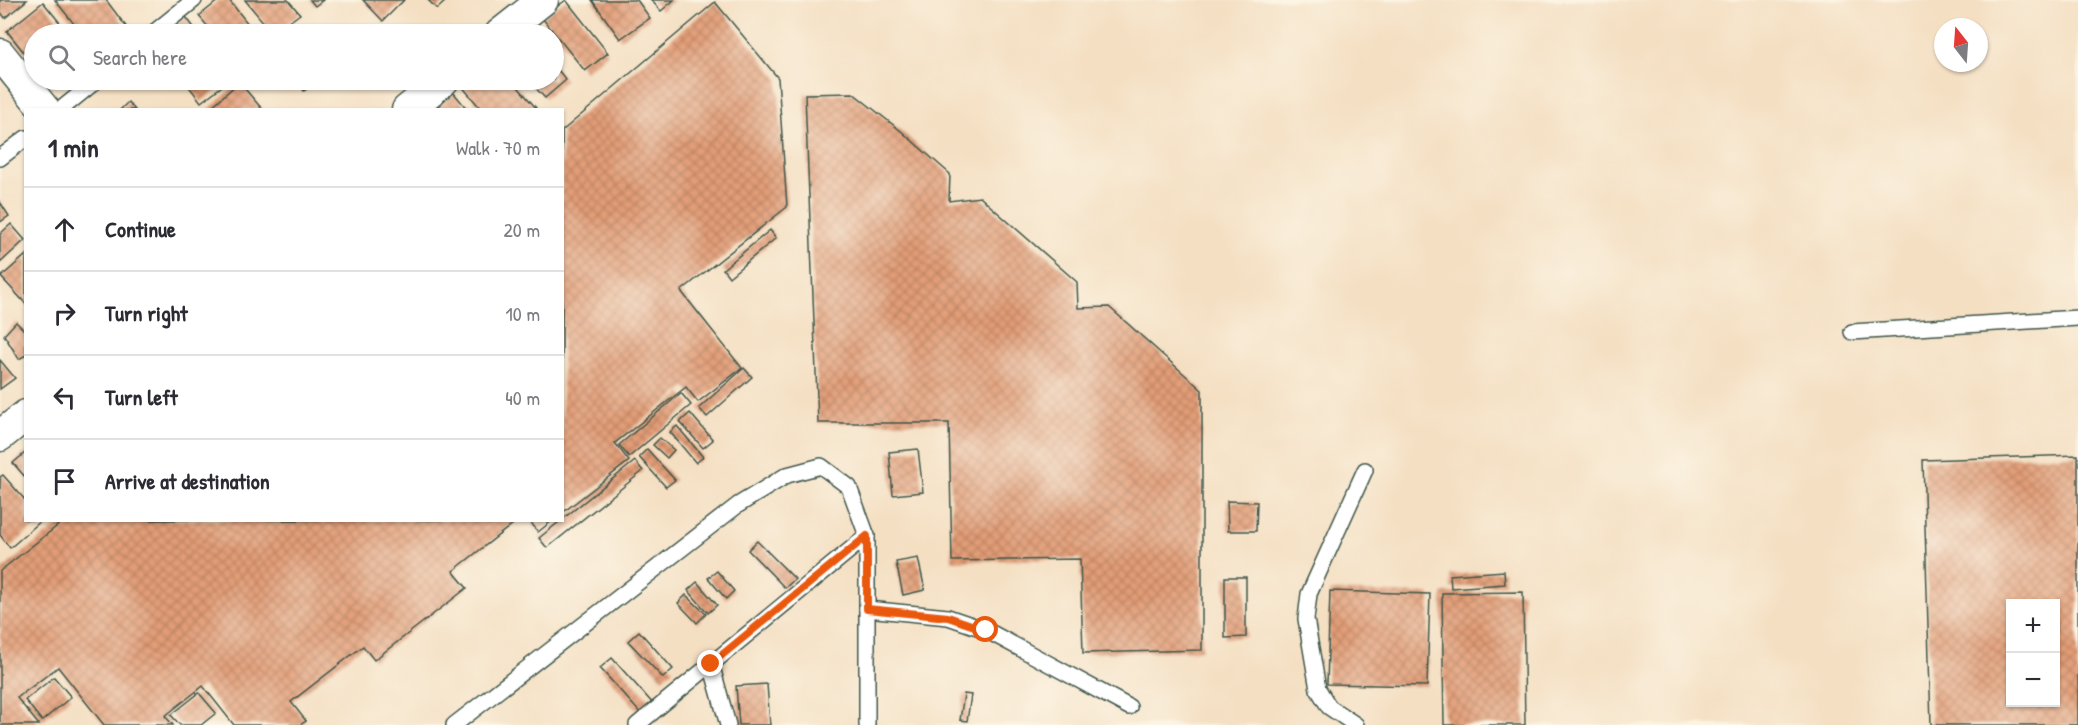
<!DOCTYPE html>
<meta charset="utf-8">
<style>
body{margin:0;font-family:"Patrick Hand",sans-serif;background:#f7f7f7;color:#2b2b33}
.controls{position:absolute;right:18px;bottom:18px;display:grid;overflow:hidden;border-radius:0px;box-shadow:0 2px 4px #0004}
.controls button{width:54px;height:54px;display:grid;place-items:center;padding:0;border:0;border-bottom:2px solid #e1e1e2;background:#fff;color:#2b2b33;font:30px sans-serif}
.compass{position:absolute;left:1934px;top:18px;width:54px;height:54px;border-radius:50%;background:#fff;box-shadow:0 2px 4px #0004;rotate:343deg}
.stop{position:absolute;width:18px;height:18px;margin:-14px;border:4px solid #ea580c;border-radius:50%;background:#fff}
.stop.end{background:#ea580c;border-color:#fff;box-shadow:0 2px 6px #0008}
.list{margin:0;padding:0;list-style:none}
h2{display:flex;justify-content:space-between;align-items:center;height:78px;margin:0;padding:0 24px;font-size:26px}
h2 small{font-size:20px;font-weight:400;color:#7c7c81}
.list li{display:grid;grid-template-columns:39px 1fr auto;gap:18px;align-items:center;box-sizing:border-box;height:84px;padding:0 24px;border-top:2px solid #e1e1e2}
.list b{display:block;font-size:22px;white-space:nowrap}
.list em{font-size:20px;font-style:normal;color:#7c7c81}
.icon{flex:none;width:33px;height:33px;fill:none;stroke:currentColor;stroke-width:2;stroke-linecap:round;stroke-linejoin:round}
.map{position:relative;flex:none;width:2078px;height:725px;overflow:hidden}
.search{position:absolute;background:#fff;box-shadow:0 2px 4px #0004;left:24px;top:24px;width:540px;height:66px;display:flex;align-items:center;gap:15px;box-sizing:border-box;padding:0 21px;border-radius:33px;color:#7c7c81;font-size:22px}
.panel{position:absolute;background:#fff;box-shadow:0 2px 4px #0004;left:24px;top:108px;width:540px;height:414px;border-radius:0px}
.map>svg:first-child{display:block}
</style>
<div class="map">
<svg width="2078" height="725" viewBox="0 0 2078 725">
<defs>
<pattern id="building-cross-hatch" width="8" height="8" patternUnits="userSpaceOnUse" patternTransform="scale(1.5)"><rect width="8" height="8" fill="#e39d77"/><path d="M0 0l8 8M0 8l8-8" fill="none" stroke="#b78162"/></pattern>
</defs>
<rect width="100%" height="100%" fill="#fcf5e5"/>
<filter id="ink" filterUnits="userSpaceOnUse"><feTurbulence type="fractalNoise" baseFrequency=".0167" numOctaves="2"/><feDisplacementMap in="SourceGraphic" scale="12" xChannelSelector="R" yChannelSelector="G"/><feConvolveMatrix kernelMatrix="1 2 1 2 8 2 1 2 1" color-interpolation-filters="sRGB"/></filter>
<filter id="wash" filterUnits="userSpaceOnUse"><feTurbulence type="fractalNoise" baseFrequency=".008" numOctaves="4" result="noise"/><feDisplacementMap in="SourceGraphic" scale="24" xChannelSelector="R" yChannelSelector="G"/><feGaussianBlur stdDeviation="1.35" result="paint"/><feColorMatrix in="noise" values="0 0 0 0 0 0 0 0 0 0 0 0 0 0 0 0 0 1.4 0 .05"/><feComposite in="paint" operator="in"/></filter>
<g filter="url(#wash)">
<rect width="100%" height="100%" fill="#f4dfc2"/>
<g id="blocks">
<g fill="url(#building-cross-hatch)" fill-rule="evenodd">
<path d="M0,0H27L5,18L0,11Z"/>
<path d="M55,0H106L128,29L121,34H82Z"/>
<path d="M219,0H229L256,34H214L199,16Z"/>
<path d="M245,0H288L300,14L273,34Z"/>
<path d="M310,0H323L315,6Z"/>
<path d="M363,0H404L383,21Z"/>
<path d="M428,0H447L437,9Z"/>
<path d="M566,0L608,53L585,71L542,18Z"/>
<path d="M592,0H637L650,18L620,39Z"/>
<path d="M651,0H674L661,11Z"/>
<path d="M43,2L69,34H34V65L7,31Z"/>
<path d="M715,2L778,78L787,207L681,291L742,368L698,402L686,387L615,443L629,461L562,513V131Z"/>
<path d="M186,17L199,34H163Z"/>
<path d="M314,23L323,34H298Z"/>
<path d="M554,65L566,80L545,98L528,80H554Z"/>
<path d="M46,80H62L52,87Z"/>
<path d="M184,80H230L201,102Z"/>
<path d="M296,80H319L304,91Z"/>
<path d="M466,80H512L536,108L534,110H482L460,84Z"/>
<path d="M239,82L263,110H208Z"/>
<path d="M453,92L468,110H434Z"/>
<path d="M853,93L901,131L950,174L949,201L980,197L1077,282L1078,308L1109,307L1202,390V650L1083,653L1080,559L952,561L949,423H818L805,94Z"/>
<path d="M128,102L135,110H120Z"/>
<path d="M0,202L9,216L0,222Z"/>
<path d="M11,224L25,240L0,263V234Z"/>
<path d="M770,230L776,238L729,277L723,269Z"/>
<path d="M26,255V304L1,277Z"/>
<path d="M16,322L26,332V355L19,359L4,335Z"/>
<path d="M0,360L15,378L0,389Z"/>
<path d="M744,368L752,377L707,417L699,408Z"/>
<path d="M681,393L691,405L629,457L619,445Z"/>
<path d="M690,413L713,440L703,448L680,422Z"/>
<path d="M677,426L703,457L696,463L670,432Z"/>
<path d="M660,438L674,450L667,458L653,445Z"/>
<path d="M647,449L675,480L666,487L639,457Z"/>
<path d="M918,449L923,492L893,495L889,452Z"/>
<path d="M26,452V478L13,463Z"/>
<path d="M2078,455V725H1931L1923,460ZM2010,604H2056V702H2010Z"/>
<path d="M635,461L643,471L547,548L539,538Z"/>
<path d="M3,475L26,501V520H42L10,548L0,535V477Z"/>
<path d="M1227,501L1257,502L1256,531H1228Z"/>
<path d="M65,520H518L453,571L467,588L374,660L363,646L291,702L306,721L300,725H234L203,686L165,716L173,725H104L58,667L17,698L39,725H0V571Z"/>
<path d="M529,520H553L538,532Z"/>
<path d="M757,541L795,579L785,588L748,550Z"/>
<path d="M918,558L925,590L903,595L896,562Z"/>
<path d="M717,571L734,591L726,599L708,578Z"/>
<path d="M1504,571L1505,584L1451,588L1450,575Z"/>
<path d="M1225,577H1246V637L1225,638Z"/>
<path d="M697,582L717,605L708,613L688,590Z"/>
<path d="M1330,591L1430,594L1427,686L1327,684Z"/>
<path d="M1523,592L1525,725H1444L1442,593Z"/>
<path d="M686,595L706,614L697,623L678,603Z"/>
<path d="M639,631L673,669L663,678L628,641Z"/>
<path d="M612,658L655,706L643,716L600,668Z"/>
<path d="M54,677L71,697L42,721L25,700Z"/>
<path d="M767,684L770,725H739L736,686Z"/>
<path d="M199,693L216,713L201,725H180L171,715Z"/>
<path d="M964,694L971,695L967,721L960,720Z"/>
</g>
</g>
</g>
<g filter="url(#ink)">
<use href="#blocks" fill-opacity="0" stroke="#3f5549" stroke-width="1.5"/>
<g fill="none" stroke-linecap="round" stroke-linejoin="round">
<g stroke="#3f5549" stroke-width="18">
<g id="service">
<path d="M152,34L194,0"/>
<path d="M60,110L97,80"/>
<path d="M0,158L26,138"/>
<path d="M1852,332L2078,318"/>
<path d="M867,609L948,617L986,630L1129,707"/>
<path d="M711,664L728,725"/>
<path d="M454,725L738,505L787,475L821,466L849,487L867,536V725"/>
<path d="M637,725L867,536"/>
<path d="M1356,725L1329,707L1318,689L1306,619L1309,594L1365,470"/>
</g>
</g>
<g stroke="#3f5549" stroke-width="33">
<g id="minor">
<path d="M500,34L543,0"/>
<path d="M0,54L45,110"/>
<path d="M407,110L444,80"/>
<path d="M0,436L26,415"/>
</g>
</g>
<use href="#service" stroke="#fff" stroke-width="15"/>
<use href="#minor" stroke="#fff" stroke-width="30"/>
</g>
</g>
<g fill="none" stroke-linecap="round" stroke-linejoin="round" filter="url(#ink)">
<path stroke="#ea580c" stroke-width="8" d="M711,664L867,536V609L948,617L986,630"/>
</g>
</svg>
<div class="controls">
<button>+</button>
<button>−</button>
</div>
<svg class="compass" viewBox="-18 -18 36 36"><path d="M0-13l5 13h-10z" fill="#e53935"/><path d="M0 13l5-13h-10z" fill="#7c7c81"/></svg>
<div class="stop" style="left:986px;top:630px"></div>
<div class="stop end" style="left:711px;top:664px"></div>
<div class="search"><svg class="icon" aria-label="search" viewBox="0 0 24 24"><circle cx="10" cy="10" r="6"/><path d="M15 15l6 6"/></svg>Search here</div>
<section class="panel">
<h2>1 min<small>Walk · 70 m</small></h2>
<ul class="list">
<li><svg class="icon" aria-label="ahead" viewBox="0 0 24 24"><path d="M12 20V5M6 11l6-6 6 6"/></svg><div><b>Continue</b></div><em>20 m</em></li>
<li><svg class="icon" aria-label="right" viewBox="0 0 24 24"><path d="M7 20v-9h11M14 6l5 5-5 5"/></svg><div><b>Turn right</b></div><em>10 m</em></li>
<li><svg class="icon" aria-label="left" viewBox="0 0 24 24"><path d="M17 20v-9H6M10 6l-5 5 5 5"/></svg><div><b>Turn left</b></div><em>40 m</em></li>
<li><svg class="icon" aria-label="arrive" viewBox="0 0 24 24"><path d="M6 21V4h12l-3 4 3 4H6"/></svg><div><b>Arrive at destination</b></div></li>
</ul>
</section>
</div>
